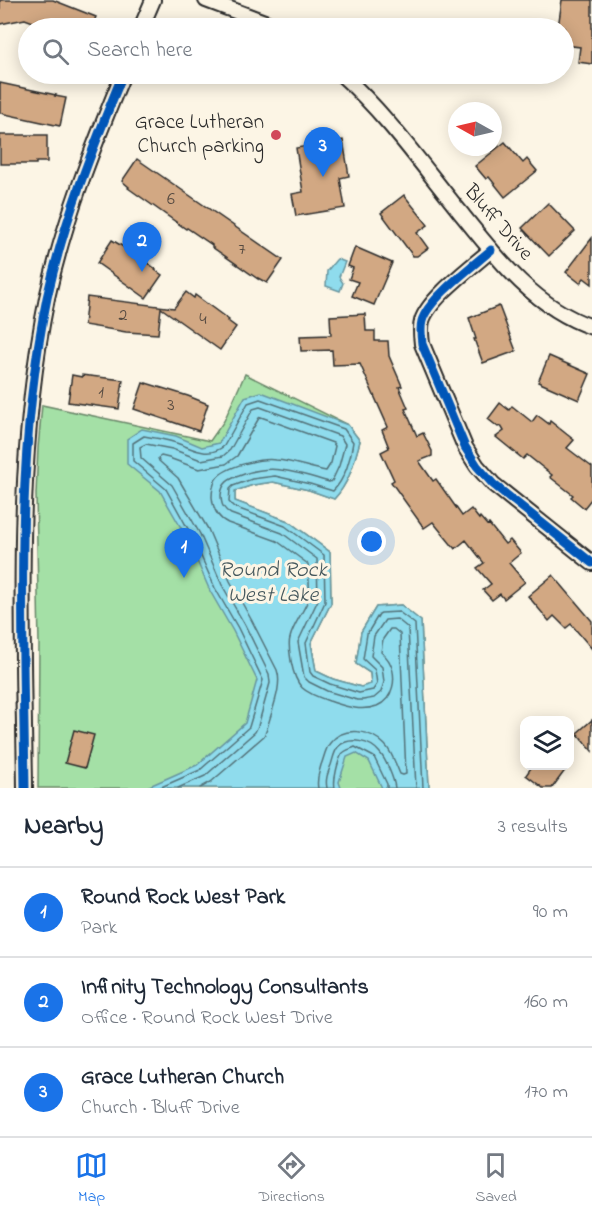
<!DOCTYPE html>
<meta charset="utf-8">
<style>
body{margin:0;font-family:"Indie Flower",sans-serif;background:#f6f6f7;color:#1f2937}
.controls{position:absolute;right:18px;bottom:18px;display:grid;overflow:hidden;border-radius:12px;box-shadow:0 3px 15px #0003}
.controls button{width:54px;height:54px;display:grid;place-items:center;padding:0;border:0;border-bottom:2px solid #e0e1e3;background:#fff;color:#1f2937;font:30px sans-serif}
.compass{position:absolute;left:448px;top:102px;width:54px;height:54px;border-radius:50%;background:#fff;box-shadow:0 3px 15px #0003;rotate:278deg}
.you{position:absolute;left:372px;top:542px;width:21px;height:21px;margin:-15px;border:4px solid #fff;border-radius:50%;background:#1a73e8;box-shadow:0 0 0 9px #1a73e833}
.badge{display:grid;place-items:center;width:39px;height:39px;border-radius:50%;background:#1a73e8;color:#fff;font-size:20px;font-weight:700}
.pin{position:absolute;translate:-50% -50px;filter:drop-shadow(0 2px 3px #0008)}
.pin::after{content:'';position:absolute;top:32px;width:21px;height:18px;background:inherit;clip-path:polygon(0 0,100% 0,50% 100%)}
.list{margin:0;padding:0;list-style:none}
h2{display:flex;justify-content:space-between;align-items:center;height:78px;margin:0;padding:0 24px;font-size:26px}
h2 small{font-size:20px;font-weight:400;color:#747a83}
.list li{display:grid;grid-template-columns:39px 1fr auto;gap:18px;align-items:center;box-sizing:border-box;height:90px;padding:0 24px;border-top:2px solid #e0e1e3}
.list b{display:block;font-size:22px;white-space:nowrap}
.list p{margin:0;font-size:20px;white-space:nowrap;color:#747a83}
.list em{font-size:20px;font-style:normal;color:#747a83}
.icon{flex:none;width:33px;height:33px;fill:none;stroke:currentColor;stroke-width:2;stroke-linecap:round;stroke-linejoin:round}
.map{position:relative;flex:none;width:592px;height:788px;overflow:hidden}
.search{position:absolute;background:#fff;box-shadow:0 3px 15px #0003;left:18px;right:18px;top:18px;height:66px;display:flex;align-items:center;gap:15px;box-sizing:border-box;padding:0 21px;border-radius:33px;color:#747a83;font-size:22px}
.sheet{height:348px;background:#fff}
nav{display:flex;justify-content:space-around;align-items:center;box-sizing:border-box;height:84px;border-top:2px solid #e0e1e3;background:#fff;font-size:16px;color:#747a83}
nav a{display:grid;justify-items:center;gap:3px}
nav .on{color:#1a73e8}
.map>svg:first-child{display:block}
</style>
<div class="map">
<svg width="592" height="788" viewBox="0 0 592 788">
<rect width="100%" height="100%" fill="#fcf5e5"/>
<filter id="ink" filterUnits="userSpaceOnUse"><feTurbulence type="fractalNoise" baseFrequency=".0167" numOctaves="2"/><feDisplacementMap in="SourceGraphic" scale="12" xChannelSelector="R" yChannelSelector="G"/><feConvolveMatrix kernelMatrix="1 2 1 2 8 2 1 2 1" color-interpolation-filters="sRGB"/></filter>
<g filter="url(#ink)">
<path fill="#a4e0a6" stroke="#688668" stroke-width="1.5" d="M245,374L348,425L360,441C354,462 350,482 334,499L309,490L273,482L253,485L235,491V501L288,521L330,552L331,603L311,643L316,671L333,679L361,687L371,684L370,673L356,664L361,632L376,607L401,605L421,621L429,788H38L39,644L36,494L38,448L42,405L210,441L224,421Z"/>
<g fill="#8fdced" stroke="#67959f" stroke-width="1.5">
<path d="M337,259L345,262L339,277L343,283L340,291L326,286L327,271L336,260Z"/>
<path d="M261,392L348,425L360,441C354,462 350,482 334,499L309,490L273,482L253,485L235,491V501L288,521L330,552L331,603L311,643L316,671L333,679L361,687L371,684L370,673L356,664L361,632L376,607L401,605L421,621L429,788H382L369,761L356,753L347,757L339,782L341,788H145L197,765L245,723L257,680L233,631L210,591L188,540L160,491L127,464V439L142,429L176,436L202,447L219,443L245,397Z"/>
</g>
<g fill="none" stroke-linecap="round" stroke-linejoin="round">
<g stroke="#537279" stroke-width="1.5">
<path d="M159,788L200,770L249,727L263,680L238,628L215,588L193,538L166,489L133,461V443L144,436C154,438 164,439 173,442C191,447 207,460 224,446L248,403L260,399L344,429L353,442C351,458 345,479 333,491L310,484L275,476L252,479L233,486L230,489L229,502L234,507L285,526L324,555L325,602L306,643L310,672L313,676L330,684L359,693L373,690L377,684L375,670L363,659L367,634L379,614L381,613L399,612L415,624L423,788"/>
<path d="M178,788L205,776L255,732L258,726L270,683L269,674L245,625L222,585L200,534L172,485L141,458L140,447L146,444L172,449L201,460L223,456L230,450L253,409L260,407L340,436L345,444L339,466L332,481L329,482C297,473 273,462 239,476C229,479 222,483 221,495C221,504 223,509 231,514L282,533L317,559L318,600L298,642L304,677L309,682L327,691L357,700H363L374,698L381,692L384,682L382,667L371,656L374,636L385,620L397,619L408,628L416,788"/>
<path d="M200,788L211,782L264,736L267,729C271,712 283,686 277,670L252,621L230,581L208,529L178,478L159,461L158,458L161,456L169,458L199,469L226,464L237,456L259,418L261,417L333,443L335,446L331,463L326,471C309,468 293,461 276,460C261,458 225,466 216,479C213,485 212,491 212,497C213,509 217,518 228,523L277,541L308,564C308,573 311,592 308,600C303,613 293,625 290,638C288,645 290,653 291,661C296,688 303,692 329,701C345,706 360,712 377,706C394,699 397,677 390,663C388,658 384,655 381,652L383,639L390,629H394L400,634L406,774L403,775L400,774C396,765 392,752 385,745C371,730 344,725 330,743C325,749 324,758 321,765C319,773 316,779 318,788"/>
<path d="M327,788C325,779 328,773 331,765C333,759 334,752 338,747C349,736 371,741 380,753C386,760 394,779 395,788"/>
<path d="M335,788C333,780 338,761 342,754C345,750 351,749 355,747L374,757L387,784V788"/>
</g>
</g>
<g fill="#d2a883" stroke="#2b2b2b" stroke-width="1.5">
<path d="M0,0H53L96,17L91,28H49L25,19L0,24Z"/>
<path d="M562,0H592V64L578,62L580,47L564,45V28H558Z"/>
<path d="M0,83L56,95L55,96L66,98L60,126L0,113Z"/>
<path d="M0,135H47V162H36V164H0Z"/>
<path d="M343,140L349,176L340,178L345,208L296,216L292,194L303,192L296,148Z"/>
<path d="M505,142L523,163L527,159L537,171L505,197L489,177L486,179L475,166Z"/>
<path d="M137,159L283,260L267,283L258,278V279L212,247V245L187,228L186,229L128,188L129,187L122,181Z"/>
<path d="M404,195L428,225L417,233L428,248L417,256H413L381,213Z"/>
<path d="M548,203L575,231L549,256L522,228Z"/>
<path d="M592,238V284L584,278L580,283L566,272Z"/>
<path d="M112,240L132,252L156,269L155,270L162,275L146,298L97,263Z"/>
<path d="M355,247L392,263L374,305L352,296L358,282L349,279L353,268L348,266Z"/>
<path d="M186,292L194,298L195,295L229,320L228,321L236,327L220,350L161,308L158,334L126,332L84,325L87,297L174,308Z"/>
<path d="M499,306L516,351L483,363L474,339H476L469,318Z"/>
<path d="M365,314L366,331H375V341H388L389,356L402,386L399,387L408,408L405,409L417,436L423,433L432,451V456L419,461L433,481L436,479L462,516L471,509L479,519L480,517L487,525L489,524L505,544L510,540L521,553L509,563L525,582L504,599L500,594L492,600L483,590L491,584L477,568L484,563L466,540L455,549L433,522L424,528L391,482L394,480L381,452L389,448L382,430L388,427L360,364L333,365L332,350L301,351L300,336L331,335L330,316Z"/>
<path d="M549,356L590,374L579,400L538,382Z"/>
<path d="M72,375L82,377V375L123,380L119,409L68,402Z"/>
<path d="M143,383L146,384V383L188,396L208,404L199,431L134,409Z"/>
<path d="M500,403L509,410L512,406L532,422L537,415L549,424L550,421L574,440L567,448L592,467V498L584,508L571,497L573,495L550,477L552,475L527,455L523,459L496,437L504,431L501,426L498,427L488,419Z"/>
<path d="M553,575L592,621V649L571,624L566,628L554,616L549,621L528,596Z"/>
<path d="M592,720V751L577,733Z"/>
<path d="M74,730L94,735L85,768L65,763Z"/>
<path d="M533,765H569L552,788H543L526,775Z"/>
</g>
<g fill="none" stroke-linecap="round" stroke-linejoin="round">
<g stroke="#2b2b2b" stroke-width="18">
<g id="minor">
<path d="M206,0L267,23L277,28"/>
<path d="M141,28L153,0"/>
<path d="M341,74C386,114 422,165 460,212C496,257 535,308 592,327"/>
<path d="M491,250C473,266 428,299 422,321C420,328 421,336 422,344L465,447L477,466L493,484L592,563"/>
<path d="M25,788C23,625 14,459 47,298C64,220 93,147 123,74"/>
</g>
</g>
<use href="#minor" stroke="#fcf5e5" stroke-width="14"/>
<g stroke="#fcf5e5" stroke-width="13">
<g id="cycleway">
<path d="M491,250C473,266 428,299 422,321C420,328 421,336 422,344L465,447L477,466L493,484L592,563"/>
<path d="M25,788C23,625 14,459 47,298C64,220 93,147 123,74"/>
</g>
</g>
<use href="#cycleway" stroke="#0057b8" stroke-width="9"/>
</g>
</g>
<circle fill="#d1495b" stroke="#fcf5e5" stroke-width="2" cx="276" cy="135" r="6"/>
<g text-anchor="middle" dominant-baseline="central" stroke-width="6" stroke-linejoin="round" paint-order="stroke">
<g font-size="18" fill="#554a41">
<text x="171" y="200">6</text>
<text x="242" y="250">7</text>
<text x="123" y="316">2</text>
<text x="203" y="320">4</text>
<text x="101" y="393">1</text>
<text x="171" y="406">3</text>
</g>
<g font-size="21" fill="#2b2b2b" stroke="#fcf5e5" text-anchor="end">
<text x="264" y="123">Grace Lutheran<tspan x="264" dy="24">Church parking</tspan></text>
</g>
<g font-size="21" fill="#2b2b2b" stroke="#fcf5e5">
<text transform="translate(498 223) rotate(49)">Bluff Drive</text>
</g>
<g font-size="22" font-style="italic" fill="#44575c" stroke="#fcf5e5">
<text x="273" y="571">Round Rock<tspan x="273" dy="25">West Lake</tspan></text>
</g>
</g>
</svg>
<div class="controls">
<button><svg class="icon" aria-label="layers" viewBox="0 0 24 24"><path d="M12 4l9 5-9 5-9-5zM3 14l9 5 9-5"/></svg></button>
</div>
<svg class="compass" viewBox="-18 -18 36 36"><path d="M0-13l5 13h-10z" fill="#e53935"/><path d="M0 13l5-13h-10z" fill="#747a83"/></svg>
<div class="you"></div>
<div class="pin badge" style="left:184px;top:578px">1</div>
<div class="pin badge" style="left:142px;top:272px">2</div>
<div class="pin badge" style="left:323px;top:177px">3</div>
<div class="search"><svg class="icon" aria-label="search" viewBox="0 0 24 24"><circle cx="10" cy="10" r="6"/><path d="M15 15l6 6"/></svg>Search here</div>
</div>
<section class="sheet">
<h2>Nearby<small>3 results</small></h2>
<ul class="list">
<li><span class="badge">1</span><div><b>Round Rock West Park</b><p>Park</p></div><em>90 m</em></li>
<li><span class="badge">2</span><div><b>Infinity Technology Consultants</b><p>Office · Round Rock West Drive</p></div><em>160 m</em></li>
<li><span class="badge">3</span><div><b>Grace Lutheran Church</b><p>Church · Bluff Drive</p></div><em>170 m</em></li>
</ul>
</section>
<nav>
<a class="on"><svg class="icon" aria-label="map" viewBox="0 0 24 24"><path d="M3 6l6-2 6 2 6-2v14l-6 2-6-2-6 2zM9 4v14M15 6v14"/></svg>Map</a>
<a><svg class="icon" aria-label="directions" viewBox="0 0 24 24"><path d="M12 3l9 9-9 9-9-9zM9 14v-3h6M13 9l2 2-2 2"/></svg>Directions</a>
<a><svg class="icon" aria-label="saved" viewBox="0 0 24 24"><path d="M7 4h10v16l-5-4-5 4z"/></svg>Saved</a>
</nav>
